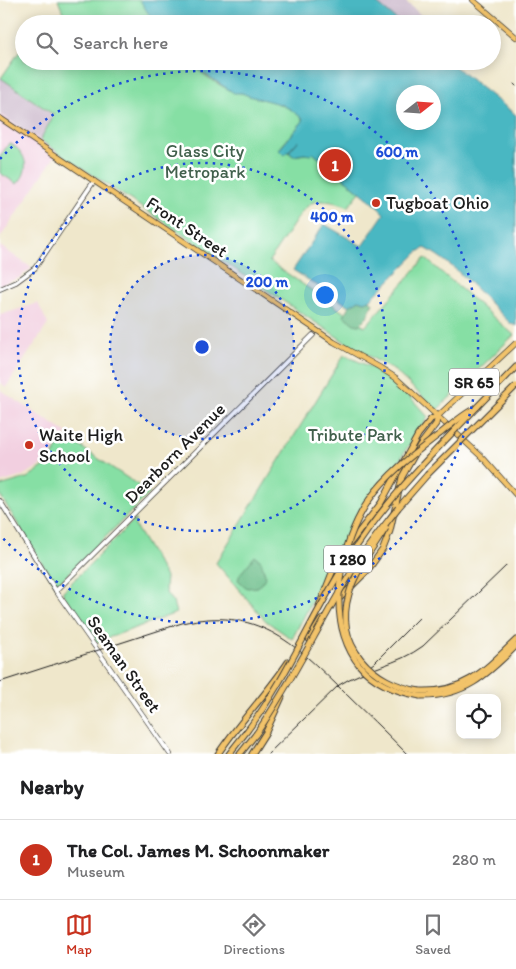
<!DOCTYPE html>
<style>
body{margin:0;font-family:Itim,sans-serif;background:#f2f2f2;color:#202124}
.controls{position:absolute;right:15px;bottom:15px;display:grid;overflow:hidden;border-radius:10px;box-shadow:0 2px 12px #0003}
.controls button{width:45px;height:45px;display:grid;place-items:center;padding:0;border:0;border-bottom:1px solid #e0e0e0;background:#fff;color:#202124;font:25px sans-serif}
.compass{position:absolute;left:396px;top:85px;width:45px;height:45px;border-radius:50%;background:#fff;box-shadow:0 2px 12px #0003;rotate:73deg}
.you{position:absolute;left:324px;top:294px;width:18px;height:18px;margin:-12px;border:4px solid #fff;border-radius:50%;background:#1a73e8;box-shadow:0 0 0 8px #1a73e833}
.badge{display:grid;place-items:center;width:32px;height:32px;border-radius:50%;background:#c8321e;color:#fff;font-size:16px;font-weight:700}
.pin{position:absolute;translate:-50% -50%;border:2px solid #fff;box-shadow:0 1px 5px #0006}
.list{margin:0;padding:0;list-style:none}
h2{display:flex;justify-content:space-between;align-items:center;height:65px;margin:0;padding:0 20px;font-size:21px}
h2 small{font-size:16px;font-weight:400;color:#757577}
.list li{display:grid;grid-template-columns:32px 1fr auto;gap:15px;align-items:center;box-sizing:border-box;height:80px;padding:0 20px;border-top:1px solid #e0e0e0}
.list b{display:block;font-size:19px;white-space:nowrap}
.list p{margin:0;font-size:16px;white-space:nowrap;color:#757577}
.list em{font-size:16px;font-style:normal;color:#757577}
.icon{flex:none;width:28px;height:28px;fill:none;stroke:currentColor;stroke-width:2;stroke-linecap:round;stroke-linejoin:round}
.map{position:relative;flex:none;width:516px;height:754px;overflow:hidden}
.search{position:absolute;background:#fff;box-shadow:0 2px 12px #0003;left:15px;right:15px;top:15px;height:55px;display:flex;align-items:center;gap:12px;box-sizing:border-box;padding:0 18px;border-radius:28px;color:#757577;font-size:19px}
.sheet{height:145px;background:#fff}
nav{display:flex;justify-content:space-around;align-items:center;box-sizing:border-box;height:70px;border-top:1px solid #e0e0e0;background:#fff;font-size:14px;color:#757577}
nav a{display:grid;justify-items:center;gap:2px}
nav .on{color:#c8321e}
.map>svg:first-child{display:block}
</style>
<div class="map">
<svg width="516" height="754" viewBox="0 0 516 754">
<rect width="100%" height="100%" fill="#fff"/>
<filter id="ink" filterUnits="userSpaceOnUse"><feTurbulence type="fractalNoise" baseFrequency=".02" numOctaves="2"/><feDisplacementMap in="SourceGraphic" scale="10" xChannelSelector="R" yChannelSelector="G"/><feConvolveMatrix kernelMatrix="1 2 1 2 8 2 1 2 1" color-interpolation-filters="sRGB"/></filter>
<filter id="wash" filterUnits="userSpaceOnUse"><feTurbulence type="fractalNoise" baseFrequency=".0096" numOctaves="4" result="noise"/><feDisplacementMap in="SourceGraphic" scale="20" xChannelSelector="R" yChannelSelector="G"/><feGaussianBlur stdDeviation="1.12" result="paint"/><feColorMatrix in="noise" values="0 0 0 0 0 0 0 0 0 0 0 0 0 0 0 0 0 1.4 0 .05"/><feComposite in="paint" operator="in"/></filter>
<g filter="url(#wash)">
<rect width="100%" height="100%" fill="#efe7cb"/>
<g fill="#f2cfe0">
<path d="M0,114L58,152L0,238Z"/>
<path d="M0,246L32,268L19,278L0,285Z"/>
<path d="M38,303L48,324L6,387L0,382V315Z"/>
<path d="M0,390L67,433L50,457L40,466L20,477L0,483Z"/>
</g>
<g fill="#cfbdcf">
<path d="M373,0H404L431,24H402Z"/>
<path d="M0,77L54,116L40,140L0,114Z"/>
</g>
<g fill="#86dfa4" stroke="#517e60">
<path d="M58,0H140L155,20L161,24H46L64,15Z"/>
<path d="M24,45V61H189C196,71 230,94 242,93C259,100 294,103 303,121L279,149L285,155L288,152L293,156L313,153L360,192L348,207C341,203 322,199 314,202C310,203 306,208 303,210L269,261L365,327L425,258L514,335L437,410L395,371L348,344L40,140L54,115L1,78Z"/>
<path d="M9,143C27,152 31,170 17,184L0,173V157Z"/>
<path d="M344,355L380,371L410,397L428,417L405,451L396,467L365,501L292,639L266,621L216,563Z"/>
<path d="M66,437L150,493L56,586L0,495V486L27,478L46,465Z"/>
<path d="M135,519V526L166,577L165,589L167,595L173,602L176,613L97,642L63,594V591Z"/>
</g>
<g fill="#6cbe8a" stroke="#446d53">
<path d="M359,300L365,302L370,300L373,303L367,317L359,325L354,324L344,316L349,306Z"/>
<path d="M255,556L261,561L266,577L258,587L247,588L238,580L240,574Z"/>
</g>
<g fill="#49b7c2" stroke="#326a6f" fill-rule="evenodd">
<path d="M140,0H373L402,24H186V22L175,18L176,24C153,24 151,18 140,0Z"/>
<path d="M189,61H448L516,115V326L510,323C484,298 457,265 425,248L418,252L370,300L365,302L359,300L349,306L293,270L324,224L362,246L384,214L376,205L313,153L311,155L304,154L293,156L289,152L298,141L285,155L279,150L303,121L302,118L290,109L280,104L249,96L242,93H234L194,67ZM434,92V122H404V92Z"/>
</g>
</g>
<g filter="url(#ink)">
<g fill="none" stroke-linecap="round" stroke-linejoin="round">
<g stroke="#3c3a36" stroke-width="5.5">
<g id="minor">
<path d="M0,289L16,282L35,268L94,181"/>
<path d="M0,501L56,591L170,754"/>
<path d="M56,591L313,335"/>
</g>
</g>
<g stroke="#3c3a36" stroke-width="6">
<g id="major">
<path d="M473,0L516,37"/>
<path d="M0,118L334,342L379,367L396,378L484,459L516,495"/>
<path d="M438,416L516,343"/>
</g>
</g>
<g stroke="#3c3a36" stroke-width="7">
<g id="highway">
<path d="M477,407L516,367"/>
<path d="M398,508L427,475"/>
<path d="M338,600L368,570L383,549L390,531L402,477L420,445L436,424L438,416"/>
<path d="M319,606L337,560L381,503L418,435L431,419L438,416"/>
<path d="M309,639L321,620"/>
<path d="M420,691C465,693 486,669 516,640"/>
<path d="M420,696C464,697 487,675 516,646"/>
<path d="M218,754C239,722 267,694 288,662"/>
<path d="M229,754L247,731"/>
<path d="M240,754L256,734"/>
<path d="M252,754L266,732L282,697"/>
</g>
</g>
<use href="#minor" stroke="#fff" stroke-width="4"/>
<use href="#major" stroke="#f2c36a" stroke-width="4.5"/>
<use href="#highway" stroke="#f2c36a" stroke-width="5"/>
<g stroke="#1c1c1c" stroke-width="1">
<path d="M514,84L516,86"/>
<path d="M366,669L374,663L420,617"/>
<path d="M0,682L182,623C256,606 293,642 342,690C363,711 386,732 407,754"/>
<path d="M268,754L339,685C365,668 398,665 423,646L506,566"/>
</g>
<g stroke="#3c3a36" stroke-width="7" stroke-linecap="butt">
<g id="highway-bridge">
<path d="M427,475L516,386"/>
<path d="M386,528C373,549 355,571 349,594C334,645 372,684 420,691"/>
<path d="M420,696C397,692 375,684 360,666C324,621 339,544 369,500C388,473 415,453 441,433C451,425 461,416 472,410"/>
<path d="M247,731C288,677 311,617 347,561C383,503 430,456 477,407"/>
<path d="M256,734C291,684 317,628 349,576C363,551 381,530 398,508"/>
</g>
</g>
<use href="#highway-bridge" stroke="#f2c36a" stroke-width="5"/>
</g>
</g>
<circle cx="202" cy="347" r="92" fill="#1d4ed8" fill-opacity=".12"/>
<g fill="none" stroke="#1d4ed8" stroke-width="2.5" stroke-dasharray="2.5 5">
<circle cx="202" cy="347" r="92"/>
<circle cx="202" cy="347" r="184"/>
<path d="M0 159A276 276 0 1 1 0 535"/>
</g>
<g fill="#c8321e" stroke="#fff" stroke-width="2">
<circle cx="376" cy="203" r="5"/>
<circle cx="29" cy="445" r="5"/>
</g>
<g text-anchor="middle" dominant-baseline="central" stroke-width="5" stroke-linejoin="round" paint-order="stroke">
<g fill="#fff" stroke="#606060" stroke-width="1">
<rect x="449" y="368.5" width="50" height="27" rx="4"/>
<rect x="324" y="545.5" width="48" height="27" rx="4"/>
</g>
<g font-size="16" font-weight="bold" fill="#1c1c1c">
<text x="474" y="382">SR 65</text>
<text x="348" y="559">I 280</text>
</g>
<g font-size="18" fill="#41604c" stroke="#fff">
<text x="205" y="151">Glass City<tspan x="205" dy="21">Metropark</tspan></text>
<text x="355" y="435">Tribute Park</text>
</g>
<g font-size="18" fill="#1c1c1c" stroke="#fff" text-anchor="start">
<text x="386" y="203">Tugboat Ohio</text>
<text x="39" y="435">Waite High<tspan x="39" dy="21">School</tspan></text>
</g>
<g font-size="18" fill="#1c1c1c" stroke="#fff">
<text transform="translate(187 227) rotate(34)">Front Street</text>
<text transform="translate(175 453) rotate(-45)">Dearborn Avenue</text>
<text transform="translate(124 664) rotate(55)">Seaman Street</text>
</g>
</g>
<circle cx="202" cy="347" r="8" fill="#1d4ed8" stroke="#fff" stroke-width="2.5"/>
<g font-size="15" text-anchor="middle" font-weight="bold" fill="#1d4ed8" stroke="#fff" stroke-width="5" stroke-linejoin="round" paint-order="stroke">
<text x="397" y="157">600 m</text>
<text x="332" y="222">400 m</text>
<text x="267" y="287">200 m</text>
</g>
</svg>
<div class="controls">
<button><svg class="icon" aria-label="locate" viewBox="0 0 24 24"><circle cx="12" cy="12" r="6"/><path d="M12 2v4M12 18v4M2 12h4M18 12h4"/></svg></button>
</div>
<svg class="compass" viewBox="-18 -18 36 36"><path d="M0-13l5 13h-10z" fill="#e53935"/><path d="M0 13l5-13h-10z" fill="#757577"/></svg>
<div class="you"></div>
<div class="pin badge" style="left:335px;top:165px">1</div>
<div class="search"><svg class="icon" aria-label="search" viewBox="0 0 24 24"><circle cx="10" cy="10" r="6"/><path d="M15 15l6 6"/></svg>Search here</div>
</div>
<section class="sheet">
<h2>Nearby<small></small></h2>
<ul class="list">
<li><span class="badge">1</span><div><b>The Col. James M. Schoonmaker</b><p>Museum</p></div><em>280 m</em></li>
</ul>
</section>
<nav>
<a class="on"><svg class="icon" aria-label="map" viewBox="0 0 24 24"><path d="M3 6l6-2 6 2 6-2v14l-6 2-6-2-6 2zM9 4v14M15 6v14"/></svg>Map</a>
<a><svg class="icon" aria-label="directions" viewBox="0 0 24 24"><path d="M12 3l9 9-9 9-9-9zM9 14v-3h6M13 9l2 2-2 2"/></svg>Directions</a>
<a><svg class="icon" aria-label="saved" viewBox="0 0 24 24"><path d="M7 4h10v16l-5-4-5 4z"/></svg>Saved</a>
</nav>
